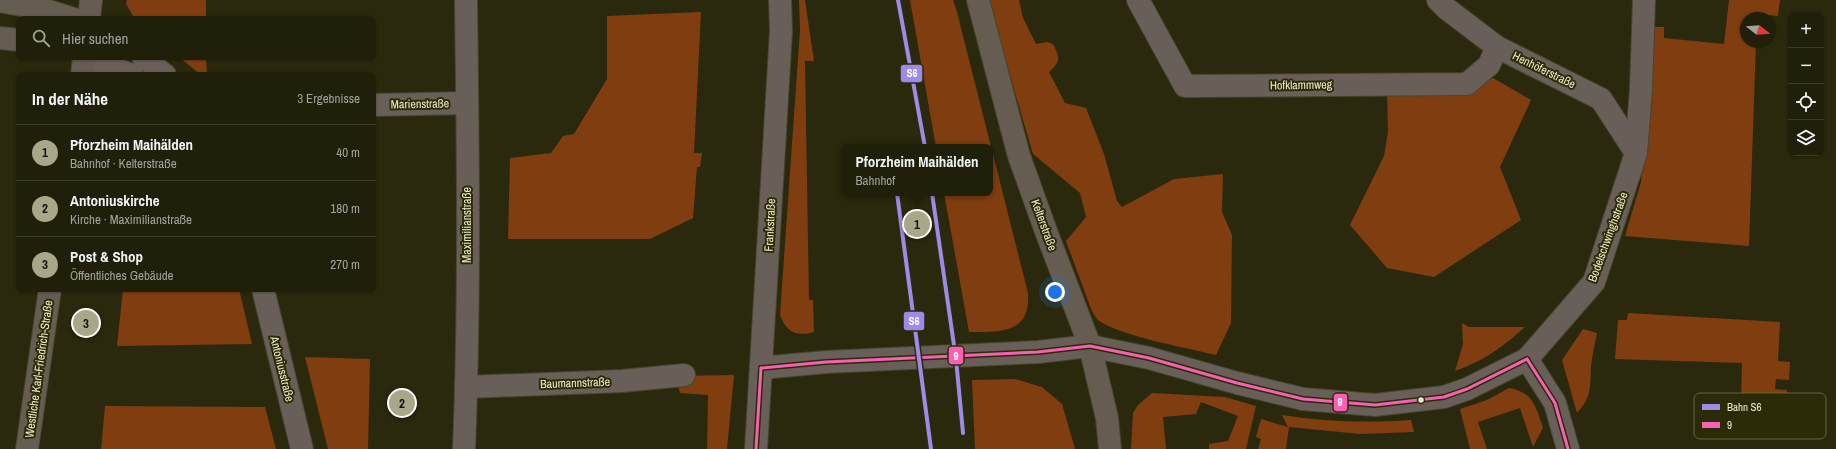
<!DOCTYPE html>
<html lang="de">
<meta charset="utf-8">
<style>
body{margin:0;font-family:"Archivo Narrow",sans-serif;background:#282713;color:#f1f3f6}
.controls{position:absolute;right:12px;top:12px;display:grid;overflow:hidden;border-radius:8px;box-shadow:0 1px 3px #0004}
.controls button{width:36px;height:36px;display:grid;place-items:center;padding:0;border:0;border-bottom:1px solid #3d3d2b;background:#201f0a;color:#f1f3f6;font:20px sans-serif}
.compass{position:absolute;left:1740px;top:12px;width:36px;height:36px;border-radius:50%;background:#201f0a;box-shadow:0 1px 3px #0004;rotate:107deg}
.you{position:absolute;left:1055px;top:292px;width:14px;height:14px;margin:-10px;border:3px solid #fff;border-radius:50%;background:#1a73e8;box-shadow:0 0 0 6px #1a73e833}
.badge{display:grid;place-items:center;width:26px;height:26px;border-radius:50%;background:#a8a888;color:#111;font-size:13px;font-weight:700}
.pin{position:absolute;translate:-50% -50%;border:2px solid #fff;box-shadow:0 1px 4px #0006}
.popup{position:absolute;left:841px;top:144px;width:152px;height:52px;box-sizing:border-box;display:grid;place-content:center;border-radius:8px;background:#201f0a;filter:drop-shadow(0 1px 3px #0005);font-size:13px;white-space:nowrap;color:#a2a29c}
.popup b{font-size:15px;color:#f1f3f6}
.popup::after{content:'';position:absolute;left:50%;top:100%;margin-left:-8px;border:8px solid transparent;border-top-color:#201f0a}
.list{margin:0;padding:0;list-style:none}
h2{display:flex;justify-content:space-between;align-items:center;height:52px;margin:0;padding:0 16px;font-size:17px}
h2 small{font-size:13px;font-weight:400;color:#a2a29c}
.list li{display:grid;grid-template-columns:26px 1fr auto;gap:12px;align-items:center;box-sizing:border-box;height:56px;padding:0 16px;border-top:1px solid #3d3d2b}
.list b{display:block;font-size:15px;white-space:nowrap}
.list p{margin:0;font-size:13px;white-space:nowrap;color:#a2a29c}
.list em{font-size:13px;font-style:normal;color:#a2a29c}
.icon{flex:none;width:22px;height:22px;fill:none;stroke:currentColor;stroke-width:2;stroke-linecap:round;stroke-linejoin:round}
.map{position:relative;flex:none;width:1836px;height:449px;overflow:hidden}
.search{position:absolute;background:#201f0a;box-shadow:0 1px 3px #0004;left:16px;top:16px;width:360px;height:44px;display:flex;align-items:center;gap:10px;box-sizing:border-box;padding:0 14px;border-radius:8px;color:#a2a29c;font-size:15px}
.panel{position:absolute;background:#201f0a;box-shadow:0 1px 3px #0004;left:16px;top:72px;width:360px;height:220px;border-radius:8px}
.map>svg:first-child{display:block}
</style>
<div class="map">
<svg width="1836" height="449" viewBox="0 0 1836 449">
<rect width="100%" height="100%" fill="#2a290d"/>
<g fill="#803d10">
<path d="M127,0H206V19H135L126,4Z"/>
<path d="M799,0H805L814,61H805L809,300H813L814,332C796,337 786,332 780,315L800,30Z"/>
<path d="M910,0H953L957,12L1028,293C1031,334 1000,332 969,332L944,193H990V147H936Z"/>
<path d="M988,0H1019L1023,18L1036,44L1047,42L1053,44C1060,58 1061,61 1049,72L1065,103L1086,108L1104,154L1117,201L1122,207L1174,179L1223,174L1222,212L1232,235L1231,323L1216,355C1188,348 1119,336 1098,320C1095,317 1093,313 1091,309L1066,241L1086,217L1080,193L1033,154Z"/>
<path d="M1729,0H1780L1778,16L1759,14L1758,18H1746V42H1756L1749,246L1625,236L1641,182L1651,27H1664V38L1724,44Z"/>
<path d="M701,12L694,153H702L700,167H697L693,218L650,239H508L510,158L551,153L563,136L574,134L607,79V16Z"/>
<path d="M179,57H206L207,75H201Z"/>
<path d="M1493,78L1531,100L1500,167L1521,220L1434,277L1387,268L1350,225L1384,156L1388,132L1387,93L1464,92Z"/>
<path d="M123,289H239L252,344L117,346Z"/>
<path d="M1628,313L1780,322L1778,361L1790,362L1789,380L1776,379L1775,389L1787,390V404L1741,402L1742,363L1615,359L1618,320H1627Z"/>
<path d="M1462,323L1469,327H1525C1504,346 1482,362 1455,371L1463,344Z"/>
<path d="M1583,329L1597,333C1595,344 1592,355 1591,367C1590,387 1592,397 1577,413L1562,360Z"/>
<path d="M305,357L370,359L368,449H328Z"/>
<path d="M734,375L727,449H707L708,395L680,393L676,376Z"/>
<path d="M1015,379L1042,387L1062,404L1075,449H975L972,380Z"/>
<path d="M1509,388C1533,392 1536,407 1543,428L1533,447L1520,408L1478,422L1487,449H1470L1460,409L1487,400Z"/>
<path d="M1152,393L1225,397L1256,406L1246,449H1209V444L1228,441L1238,416L1201,402L1196,414L1163,417L1166,449H1131L1133,413L1138,405Z"/>
<path d="M105,406L265,407L276,449H101Z"/>
<path d="M1282,415C1326,422 1368,423 1411,420L1414,432L1360,434L1289,427L1286,449H1258L1261,439L1256,437L1261,419L1288,427Z"/>
</g>
<g fill="none" stroke-linecap="round" stroke-linejoin="round">
<g stroke="#47462e" stroke-width="24">
<g id="minor">
<path d="M1138,0L1185,86L1467,84L1489,65L1497,47"/>
<path d="M1438,0L1447,9L1497,47L1601,99L1636,153"/>
<path d="M85,57L132,75"/>
<path d="M143,57L165,75"/>
<path d="M373,105L467,103"/>
<path d="M263,289L302,449"/>
<path d="M1527,359L1555,403L1568,449"/>
<path d="M761,368L826,362L1038,352L1090,346L1149,358L1237,383L1303,399L1375,405L1444,397L1467,389L1527,359L1594,282L1636,153L1641,89L1644,0"/>
<path d="M466,387L622,381L684,375"/>
<path d="M464,449C470,300 468,150 466,0"/>
<path d="M756,449L781,31L780,0"/>
</g>
</g>
<g stroke="#47462e" stroke-width="24">
<g id="major">
<path d="M978,0L1019,156L1047,234L1090,346L1107,418L1110,449"/>
<path d="M0,1L39,8L74,19"/>
<path d="M89,19L91,0"/>
<path d="M0,38L19,40"/>
<path d="M82,75L84,57"/>
<path d="M27,449L50,289"/>
</g>
</g>
<use href="#minor" stroke="#695f59" stroke-width="22"/>
<use href="#major" stroke="#665d52" stroke-width="22"/>
<g stroke="#2c2b07" stroke-width="6">
<g id="bus-1">
<path d="M1527,359L1555,403L1568,449"/>
<path d="M761,368L826,362L1038,352L1090,346L1149,358L1237,383L1303,399L1375,405L1444,397L1467,389L1527,359"/>
<path d="M756,449L761,368"/>
</g>
</g>
<use href="#bus-1" stroke="#f860b3" stroke-width="3"/>
<g stroke="#2c2b07" stroke-width="7">
<g id="rail-1">
<path d="M898,0L925,147"/>
<path d="M897,193L931,449"/>
<path d="M932,193L956,359L963,433"/>
</g>
</g>
<use href="#rail-1" stroke="#9e8be9" stroke-width="4"/>
</g>
<circle fill="#ececcb" stroke="#2c2b07" stroke-width="1.5" cx="1421" cy="400" r="3.5"/>
<g text-anchor="middle" dominant-baseline="central" stroke-width="4" stroke-linejoin="round" paint-order="stroke">
<g font-size="12" fill="#ececcb" stroke="#2c2b07">
<text transform="translate(1544 70) rotate(26)">Henhöferstraße</text>
<text transform="translate(1301 85) rotate(-1)">Hofklammweg</text>
<text transform="translate(420 104) rotate(-1)">Marienstraße</text>
<text transform="translate(467 225) rotate(-90)">Maximilianstraße</text>
<text transform="translate(770 225) rotate(-87)">Frankstraße</text>
<text transform="translate(1044 225) rotate(70)">Kelterstraße</text>
<text transform="translate(1608 237) rotate(-70)">Bodelschwinghstraße</text>
<text transform="translate(39 369) rotate(-82)">Westliche Karl-Friedrich-Straße</text>
<text transform="translate(282 369) rotate(76)">Antoniusstraße</text>
<text transform="translate(575 383) rotate(-2)">Baumannstraße</text>
</g>
</g>
<rect x="1694" y="393" width="132" height="46" rx="6" fill="#2c2b07" stroke="#666542" stroke-width="1"/>
<rect x="1702" y="404" width="18" height="6" fill="#9e8be9"/>
<rect x="1702" y="422" width="18" height="6" fill="#f860b3"/>
<g font-size="11" fill="#ececcb">
<text x="1727" y="411">Bahn S6</text>
<text x="1727" y="429">9</text>
</g>
<g stroke="#2c2b07" stroke-width="1.5">
<rect x="900" y="64" width="23" height="19" rx="4" fill="#9e8be9"/>
<rect x="903" y="311" width="22" height="20" rx="4" fill="#9e8be9"/>
<rect x="948" y="346" width="16" height="19" rx="4" fill="#f860b3"/>
<rect x="1333" y="393" width="15" height="19" rx="4" fill="#f860b3"/>
</g>
<g font-size="11" text-anchor="middle" font-weight="bold" fill="#fff">
<text x="912" y="77">S6</text>
<text x="914" y="325">S6</text>
<text x="956" y="360">9</text>
<text x="1340" y="406">9</text>
</g>
</svg>
<div class="controls">
<button>+</button>
<button>−</button>
<button><svg class="icon" aria-label="locate" viewBox="0 0 24 24"><circle cx="12" cy="12" r="6"/><path d="M12 2v4M12 18v4M2 12h4M18 12h4"/></svg></button>
<button><svg class="icon" aria-label="layers" viewBox="0 0 24 24"><path d="M12 4l9 5-9 5-9-5zM3 14l9 5 9-5"/></svg></button>
</div>
<svg class="compass" viewBox="-18 -18 36 36"><path d="M0-13l5 13h-10z" fill="#e53935"/><path d="M0 13l5-13h-10z" fill="#a2a29c"/></svg>
<div class="you"></div>
<div class="pin badge" style="left:917px;top:224px">1</div>
<div class="popup"><b>Pforzheim Maihälden</b>Bahnhof</div>
<div class="pin badge" style="left:402px;top:403px">2</div>
<div class="pin badge" style="left:86px;top:323px">3</div>
<div class="search"><svg class="icon" aria-label="search" viewBox="0 0 24 24"><circle cx="10" cy="10" r="6"/><path d="M15 15l6 6"/></svg>Hier suchen</div>
<section class="panel">
<h2>In der Nähe<small>3 Ergebnisse</small></h2>
<ul class="list">
<li><span class="badge">1</span><div><b>Pforzheim Maihälden</b><p>Bahnhof · Kelterstraße</p></div><em>40 m</em></li>
<li><span class="badge">2</span><div><b>Antoniuskirche</b><p>Kirche · Maximilianstraße</p></div><em>180 m</em></li>
<li><span class="badge">3</span><div><b>Post &amp; Shop</b><p>Öffentliches Gebäude</p></div><em>270 m</em></li>
</ul>
</section>
</div>
